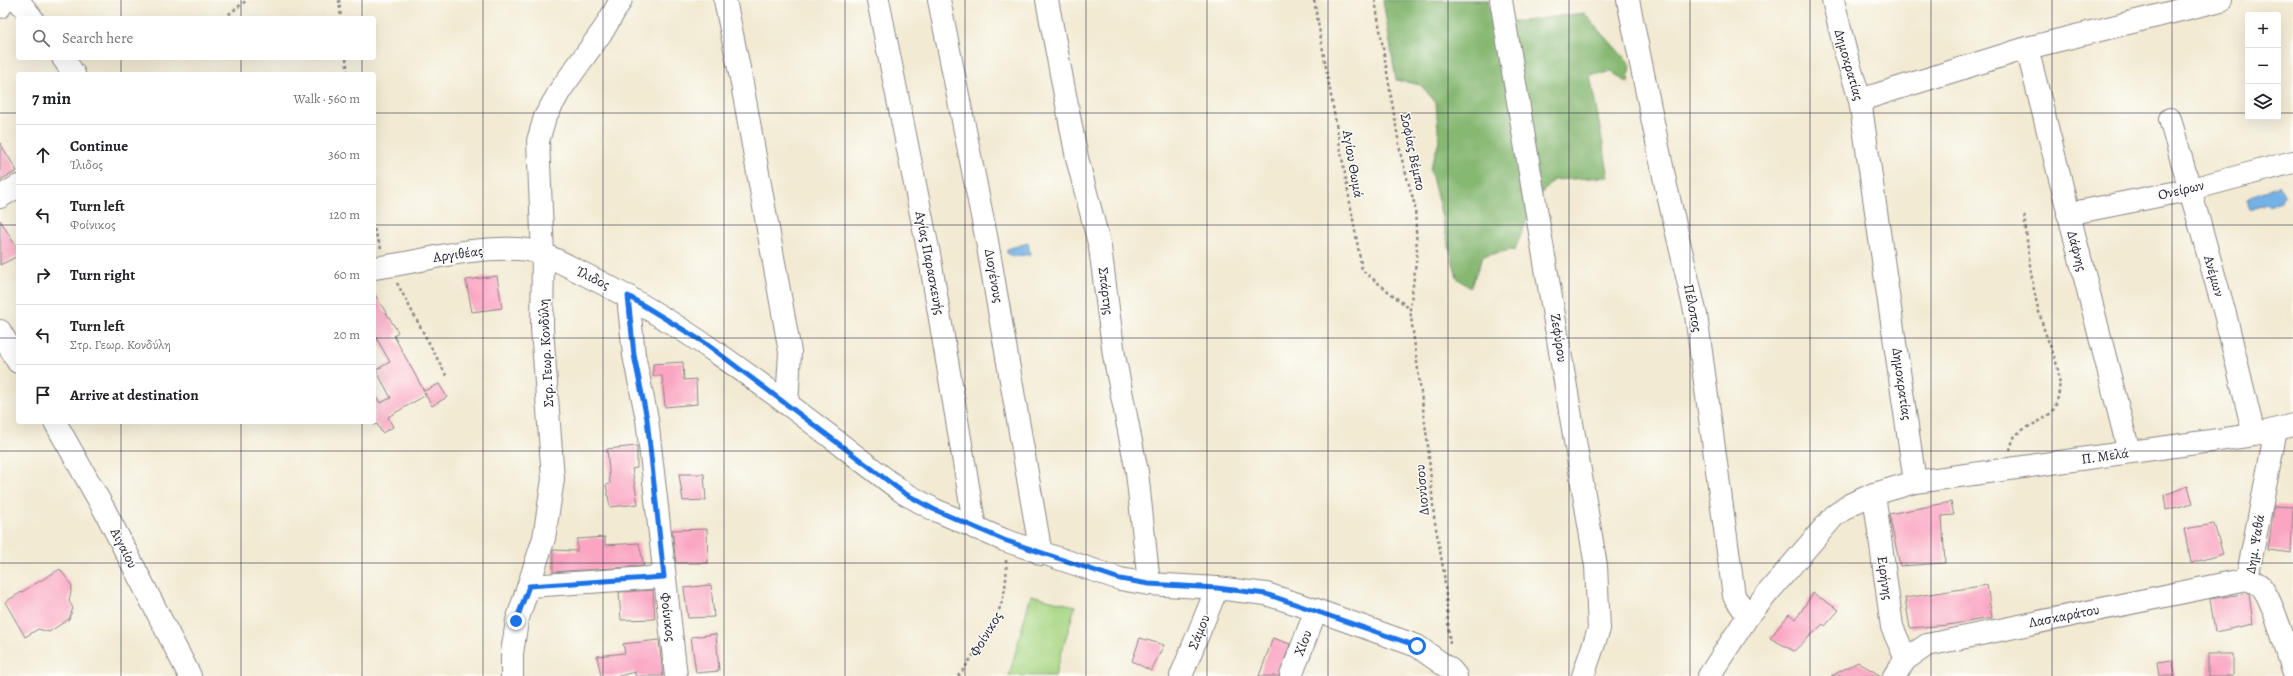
<!DOCTYPE html>
<meta charset="utf-8">
<style>
body{margin:0;font-family:Alegreya,serif;background:#f2f2f2;color:#202124}
.controls{position:absolute;right:12px;top:12px;display:grid;overflow:hidden;border-radius:4px;box-shadow:0 4px 16px #0002}
.controls button{width:36px;height:36px;display:grid;place-items:center;padding:0;border:0;border-bottom:1px solid #e0e0e0;background:#fff;color:#202124;font:20px sans-serif}
.stop{position:absolute;width:12px;height:12px;margin:-9px;border:3px solid #1a73e8;border-radius:50%;background:#fff}
.stop.end{background:#1a73e8;border-color:#fff;box-shadow:0 1px 4px #0008}
.list{margin:0;padding:0;list-style:none}
h2{display:flex;justify-content:space-between;align-items:center;height:52px;margin:0;padding:0 16px;font-size:17px}
h2 small{font-size:13px;font-weight:400;color:#757577}
.list li{display:grid;grid-template-columns:26px 1fr auto;gap:12px;align-items:center;box-sizing:border-box;height:60px;padding:0 16px;border-top:1px solid #e0e0e0}
.list b{display:block;font-size:15px;white-space:nowrap}
.list p{margin:0;font-size:13px;white-space:nowrap;color:#757577}
.list em{font-size:13px;font-style:normal;color:#757577}
.icon{flex:none;width:22px;height:22px;fill:none;stroke:currentColor;stroke-width:2;stroke-linecap:round;stroke-linejoin:round}
.map{position:relative;flex:none;width:2293px;height:676px;overflow:hidden}
.search{position:absolute;background:#fff;box-shadow:0 4px 16px #0002;left:16px;top:16px;width:360px;height:44px;display:flex;align-items:center;gap:10px;box-sizing:border-box;padding:0 14px;border-radius:4px;color:#757577;font-size:15px}
.panel{position:absolute;background:#fff;box-shadow:0 4px 16px #0002;left:16px;top:72px;width:360px;height:352px;border-radius:4px}
.map>svg:first-child{display:block}
</style>
<div class="map">
<svg width="2293" height="676" viewBox="0 0 2293 676">
<rect width="100%" height="100%" fill="#fdfcf7"/>
<filter id="ink" filterUnits="userSpaceOnUse"><feTurbulence type="fractalNoise" baseFrequency=".025" numOctaves="2"/><feDisplacementMap in="SourceGraphic" scale="8" xChannelSelector="R" yChannelSelector="G"/><feConvolveMatrix kernelMatrix="1 2 1 2 8 2 1 2 1" color-interpolation-filters="sRGB"/></filter>
<filter id="wash" filterUnits="userSpaceOnUse"><feTurbulence type="fractalNoise" baseFrequency=".012" numOctaves="4" result="noise"/><feDisplacementMap in="SourceGraphic" scale="16" xChannelSelector="R" yChannelSelector="G"/><feGaussianBlur stdDeviation="0.9" result="paint"/><feColorMatrix in="noise" values="0 0 0 0 0 0 0 0 0 0 0 0 0 0 0 0 0 1.4 0 .05"/><feComposite in="paint" operator="in"/></filter>
<g filter="url(#wash)">
<rect width="100%" height="100%" fill="#f2ead2"/>
<path fill="#a9d785" stroke="#667c60" d="M1031,595L1075,606L1055,676H1009Z"/>
<path fill="#86b872" stroke="#546d56" d="M1383,0H1488L1492,22L1523,21L1584,13L1630,64L1628,83L1612,72L1590,75L1609,177L1553,180L1535,201L1515,249L1483,256L1470,288L1457,278L1430,169L1439,142L1436,103L1421,85L1396,80Z"/>
<g fill="#73b1e6" stroke="#4a6a90">
<path d="M2279,185L2284,195L2280,201L2269,206L2266,204L2250,210L2247,199Z"/>
<path d="M1028,243L1030,254L1013,257L1007,253V249Z"/>
</g>
<g id="blocks">
<g fill="#faa5c2">
<path d="M0,143L17,171L0,180Z"/>
<path d="M0,220L18,250V256L0,265Z"/>
<path d="M497,276L502,308L472,312L466,280Z"/>
<path d="M374,293L398,332L394,336L424,391L439,384L447,397L432,406L424,392L426,395L388,417L393,427L382,433L377,424L374,425V392L380,403L391,398L376,370L390,362L374,334Z"/>
<path d="M683,362L684,380L696,379L697,404L665,407L662,376H653V364Z"/>
<path d="M637,446V468L632,469L638,504L610,507L606,485L610,484L607,449Z"/>
<path d="M679,474H704L706,500L683,501Z"/>
<path d="M2188,486L2193,503L2166,510L2164,495Z"/>
<path d="M1951,502L1954,515L1942,516L1945,563L1900,566L1889,514Z"/>
<path d="M2274,506L2293,507L2291,553L2268,550Z"/>
<path d="M2214,524L2223,554L2191,563L2184,529Z"/>
<path d="M707,529L708,563H676L672,530Z"/>
<path d="M605,537V545L639,543L644,566L553,572V550L577,551V539Z"/>
<path d="M60,569L72,586L69,601L73,608L69,619L49,632L38,629L25,637L5,602Z"/>
<path d="M709,585H711L714,617L688,618L684,588Z"/>
<path d="M1987,585L1992,618L1947,625L1910,628L1905,598Z"/>
<path d="M653,590L655,619L621,620L619,592Z"/>
<path d="M1813,593L1839,610L1825,626L1823,624L1794,651L1770,638L1789,614L1796,619Z"/>
<path d="M2249,593L2253,624L2215,632L2210,599Z"/>
<path d="M716,634L719,671L696,673L691,637Z"/>
<path d="M1140,638L1164,645L1151,671L1132,661Z"/>
<path d="M1273,638L1290,644L1279,676H1259Z"/>
<path d="M659,640L663,676H635V672L619,676H601L597,656L625,653L623,644Z"/>
<rect x="2208" y="654" width="25" height="22"/>
<path d="M2173,660L2175,676H2159L2157,662Z"/>
<path d="M1858,662L1881,676H1831Z"/>
</g>
</g>
</g>
<g filter="url(#ink)">
<use href="#blocks" fill-opacity="0" stroke="#8a8686" stroke-width="1"/>
<g fill="none" stroke-linecap="round" stroke-linejoin="round">
<g stroke="#8a8686" stroke-width="24">
<g id="minor">
<path d="M18,0L32,18"/>
<path d="M725,0L741,78L790,352L787,404"/>
<path d="M878,0L930,259L975,528"/>
<path d="M939,0L987,241L1041,554"/>
<path d="M1047,0L1077,158L1100,247L1114,355L1137,472L1149,584"/>
<path d="M1501,0L1596,566L1599,629L1583,676"/>
<path d="M1628,0L1666,186L1696,315L1734,596L1748,616"/>
<path d="M1833,0L1846,54L1860,100L1915,482"/>
<path d="M0,7L5,0"/>
<path d="M2027,48L2129,452"/>
<path d="M63,58L74,74"/>
<path d="M1860,100L2027,48L2221,0"/>
<path d="M2170,119L2225,314L2254,435"/>
<path d="M0,197L18,186"/>
<path d="M2068,214L2188,190L2293,162"/>
<path d="M374,268C422,262 469,246 518,249C543,250 565,265 586,275C702,332 801,415 904,493L933,509L1004,540L1120,579L1149,584L1217,588L1266,594L1316,610L1417,646L1451,670L1456,676"/>
<path d="M628,296L634,355L647,419L676,676"/>
<path d="M0,331L18,362"/>
<path d="M55,422L105,511L190,676"/>
<path d="M2276,430L2247,579C2250,581 2255,582 2258,584C2271,592 2288,654 2293,671"/>
<path d="M1874,494L1892,627L1906,659"/>
<path d="M529,586L663,577"/>
<path d="M512,676V653L517,621L544,538L553,479L542,328L543,254L538,141L545,117L561,89L604,29L621,0"/>
<path d="M1181,676L1217,588"/>
<path d="M1291,676L1316,610"/>
<path d="M1709,676L1748,616L1834,516L1851,504L1874,494L1915,482L2254,435L2293,425"/>
<path d="M1894,676L1906,659L1927,645L2247,579"/>
</g>
</g>
<g stroke="#8a8686" stroke-width="2.5" stroke-dasharray="3 3" stroke-linecap="butt">
<path d="M339,0L341,18"/>
<path d="M1314,0L1362,270L1410,309"/>
<path d="M1375,0L1401,156L1415,206L1417,254L1410,309L1428,446L1434,517L1444,573L1450,646"/>
<path d="M224,18L247,0"/>
<path d="M346,58L348,74"/>
<path d="M374,229L381,248"/>
<path d="M397,283L447,377"/>
<path d="M2010,450C2011,446 2013,439 2015,436C2026,424 2050,422 2056,404C2067,371 2049,350 2041,319C2031,286 2028,248 2024,213"/>
<path d="M958,676C964,670 969,661 974,654C995,625 1009,597 1006,560"/>
</g>
<use href="#minor" stroke="#fff" stroke-width="22"/>
</g>
</g>
<g fill="none" stroke-linecap="round" stroke-linejoin="round" filter="url(#ink)">
<path stroke="#1a73e8" stroke-width="5" d="M516,621L529,586L664,577L647,419L634,355L628,296L705,343L904,493L933,509L1004,540L1120,579L1149,584L1217,588L1266,594L1417,646"/>
</g>
<path fill="none" stroke="#22223b" stroke-width="1" stroke-opacity="0.55" d="M121,0V18M241,0V18M362,0V18M483,0V676M603,0V676M724,0V676M845,0V676M965,0V676M1086,0V676M1207,0V676M1328,0V676M1448,0V676M1569,0V676M1690,0V676M1810,0V676M1931,0V676M2052,0V676M2172,0V676M121,58V74M241,58V74M362,58V74M0,113H18M374,113H2248M2278,113H2293M0,225H18M374,225H2293M0,338H18M374,338H2293M121,422V676M241,422V676M362,422V676M0,451H2293M0,563H2293"/>
<g text-anchor="middle" dominant-baseline="central" stroke-width="3" stroke-linejoin="round" paint-order="stroke">
<g font-size="14" fill="#22223b" stroke="#fdfcf7">
<text transform="translate(1849 65) rotate(74)">Δημοκρατίας</text>
<text transform="translate(1413 152) rotate(78)">Σοφίας Βέμπο</text>
<text transform="translate(1353 164) rotate(80)">Αγίου Θωμά</text>
<text transform="translate(2181 190) rotate(-13)">Ονείρων</text>
<text transform="translate(2077 251) rotate(75)">Δάφνης</text>
<text transform="translate(458 254) rotate(-8)">Αργιθέας</text>
<text transform="translate(930 263) rotate(79)">Αγίας Παρασκευής</text>
<text transform="translate(994 276) rotate(80)">Διογένους</text>
<text transform="translate(2214 276) rotate(74)">Ανέμων</text>
<text transform="translate(593 278) rotate(26)">Ίλιδος</text>
<text transform="translate(1106 291) rotate(83)">Σπάρτης</text>
<text transform="translate(1693 308) rotate(79)">Πέλοπος</text>
<text transform="translate(1559 338) rotate(81)">Ζεφύρου</text>
<text transform="translate(546 353) rotate(-93)">Στρ. Γεωρ. Κονδύλη</text>
<text transform="translate(1902 384) rotate(82)">Δημοκρατίας</text>
<text transform="translate(2105 456) rotate(-8)">Π. Μελά</text>
<text transform="translate(1422 490) rotate(-95)">Διονύσου</text>
<text transform="translate(2255 544) rotate(-81)">Δημ. Ψαθά</text>
<text transform="translate(124 548) rotate(63)">Αιγαίου</text>
<text transform="translate(1885 578) rotate(82)">Ειρήνης</text>
<text transform="translate(2064 616) rotate(-11)">Λασκαράτου</text>
<text transform="translate(668 617) rotate(83)">Φοίνικος</text>
<text transform="translate(1199 632) rotate(-68)">Σάμου</text>
<text transform="translate(986 634) rotate(-59)">Φοίνικος</text>
<text transform="translate(1303 643) rotate(-69)">Χίου</text>
</g>
</g>
</svg>
<div class="controls">
<button>+</button>
<button>−</button>
<button><svg class="icon" aria-label="layers" viewBox="0 0 24 24"><path d="M12 4l9 5-9 5-9-5zM3 14l9 5 9-5"/></svg></button>
</div>
<div class="stop" style="left:1417px;top:646px"></div>
<div class="stop end" style="left:516px;top:621px"></div>
<div class="search"><svg class="icon" aria-label="search" viewBox="0 0 24 24"><circle cx="10" cy="10" r="6"/><path d="M15 15l6 6"/></svg>Search here</div>
<section class="panel">
<h2>7 min<small>Walk · 560 m</small></h2>
<ul class="list">
<li><svg class="icon" aria-label="ahead" viewBox="0 0 24 24"><path d="M12 20V5M6 11l6-6 6 6"/></svg><div><b>Continue</b><p>Ίλιδος</p></div><em>360 m</em></li>
<li><svg class="icon" aria-label="left" viewBox="0 0 24 24"><path d="M17 20v-9H6M10 6l-5 5 5 5"/></svg><div><b>Turn left</b><p>Φοίνικος</p></div><em>120 m</em></li>
<li><svg class="icon" aria-label="right" viewBox="0 0 24 24"><path d="M7 20v-9h11M14 6l5 5-5 5"/></svg><div><b>Turn right</b></div><em>60 m</em></li>
<li><svg class="icon" aria-label="left" viewBox="0 0 24 24"><path d="M17 20v-9H6M10 6l-5 5 5 5"/></svg><div><b>Turn left</b><p>Στρ. Γεωρ. Κονδύλη</p></div><em>20 m</em></li>
<li><svg class="icon" aria-label="arrive" viewBox="0 0 24 24"><path d="M6 21V4h12l-3 4 3 4H6"/></svg><div><b>Arrive at destination</b></div></li>
</ul>
</section>
</div>
